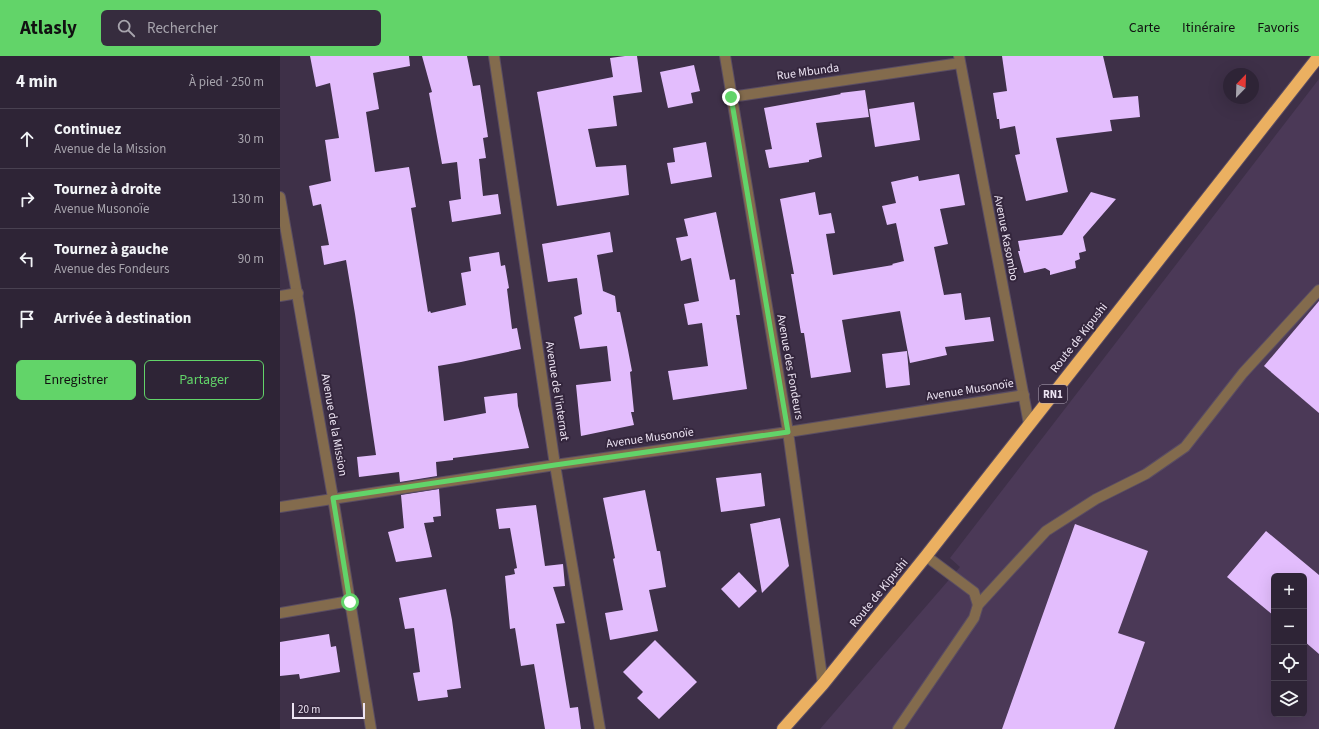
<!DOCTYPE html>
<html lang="fr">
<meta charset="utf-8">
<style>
body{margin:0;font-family:"Source Sans 3",sans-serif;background:#362c3e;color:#f1f3f6}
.controls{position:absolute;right:12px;bottom:12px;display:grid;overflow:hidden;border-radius:6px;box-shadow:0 4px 16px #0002}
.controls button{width:36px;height:36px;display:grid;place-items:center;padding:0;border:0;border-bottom:1px solid #494151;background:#2e2436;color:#f1f3f6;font:20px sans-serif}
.compass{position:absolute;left:943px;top:12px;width:36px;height:36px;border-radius:50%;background:#2e2436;box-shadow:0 4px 16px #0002;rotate:23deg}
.scale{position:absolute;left:12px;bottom:10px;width:73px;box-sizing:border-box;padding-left:4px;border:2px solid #ede4f3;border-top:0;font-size:11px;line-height:14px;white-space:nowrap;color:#ede4f3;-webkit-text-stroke:3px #34263d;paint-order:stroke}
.stop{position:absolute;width:12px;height:12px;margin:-9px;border:3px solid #62d469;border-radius:50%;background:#fff}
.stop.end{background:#62d469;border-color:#fff;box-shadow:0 1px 4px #0008}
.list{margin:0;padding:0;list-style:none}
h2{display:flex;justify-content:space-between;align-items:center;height:52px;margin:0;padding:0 16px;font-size:17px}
h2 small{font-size:13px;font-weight:400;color:#a7a4ad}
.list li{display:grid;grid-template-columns:26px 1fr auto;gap:12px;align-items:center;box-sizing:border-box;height:60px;padding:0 16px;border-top:1px solid #494151}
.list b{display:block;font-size:15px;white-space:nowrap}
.list p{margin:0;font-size:13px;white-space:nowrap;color:#a7a4ad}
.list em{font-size:13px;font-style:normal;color:#a7a4ad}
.actions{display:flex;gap:8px;padding:12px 16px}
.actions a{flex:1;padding:9px 0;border:1px solid #62d469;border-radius:6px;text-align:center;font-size:14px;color:#62d469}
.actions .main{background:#62d469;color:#111}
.icon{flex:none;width:22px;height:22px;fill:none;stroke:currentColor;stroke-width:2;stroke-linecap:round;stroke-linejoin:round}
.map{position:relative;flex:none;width:1039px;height:673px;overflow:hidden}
header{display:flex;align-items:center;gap:24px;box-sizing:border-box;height:56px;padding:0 20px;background:#62d469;color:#111}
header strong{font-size:19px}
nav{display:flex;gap:22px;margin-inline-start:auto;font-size:14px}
.search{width:280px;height:36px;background:#362c3e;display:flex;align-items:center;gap:10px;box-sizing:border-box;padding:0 14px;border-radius:6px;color:#a7a4ad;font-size:15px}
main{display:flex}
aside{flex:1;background:#2e2436}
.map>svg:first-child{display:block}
</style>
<header>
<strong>Atlasly</strong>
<div class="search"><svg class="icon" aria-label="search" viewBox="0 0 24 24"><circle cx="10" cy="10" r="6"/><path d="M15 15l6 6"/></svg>Rechercher</div>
<nav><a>Carte</a><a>Itinéraire</a><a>Favoris</a></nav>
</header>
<main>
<aside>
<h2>4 min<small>À pied · 250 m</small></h2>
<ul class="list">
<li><svg class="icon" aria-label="ahead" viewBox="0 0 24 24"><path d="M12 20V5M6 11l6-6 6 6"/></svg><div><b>Continuez</b><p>Avenue de la Mission</p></div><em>30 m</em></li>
<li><svg class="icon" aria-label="right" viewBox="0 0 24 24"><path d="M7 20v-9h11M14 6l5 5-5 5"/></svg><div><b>Tournez à droite</b><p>Avenue Musonoïe</p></div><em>130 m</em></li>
<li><svg class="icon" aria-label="left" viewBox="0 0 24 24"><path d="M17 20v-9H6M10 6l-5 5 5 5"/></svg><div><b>Tournez à gauche</b><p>Avenue des Fondeurs</p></div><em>90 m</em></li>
<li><svg class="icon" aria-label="arrive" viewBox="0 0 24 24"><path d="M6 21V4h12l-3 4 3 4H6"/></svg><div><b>Arrivée à destination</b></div></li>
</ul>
<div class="actions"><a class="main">Enregistrer</a><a>Partager</a></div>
</aside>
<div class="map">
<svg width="1039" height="673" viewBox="0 0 1039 673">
<rect width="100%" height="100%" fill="#3e3048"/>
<path fill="#4b3957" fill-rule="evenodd" d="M1039,23V673H540L680,511L670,502ZM994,520H1024V658H994Z"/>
<g fill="#e3bdfd">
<path d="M30,0H129L130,10L93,17L99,53L86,56L95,116L129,111L136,151L131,152L148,256L150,255L151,257L186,249L181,217L191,215L189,201L219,196L221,210L225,209L229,232L227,233L232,273L237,272L241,293L181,306L158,310L164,365L206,357L204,341L237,337L238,350L249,392L173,402V404L156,406L157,420L120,426L119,416L79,421L77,401L96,399L75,258L66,204L44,209L41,190L49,189L41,148L33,150L29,130L51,125L45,84L59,82L50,27L36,31Z"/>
<path d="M142,0H187L193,30L200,29L208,81L203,82L206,102L199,103L203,140L218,138L221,158L172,166L169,145L181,143L177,106L162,108L149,37L152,36Z"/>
<path d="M345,0H357L362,36L333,40L337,70L308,73L316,111L346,109L349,139L277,150L257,36L333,21L330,2Z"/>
<path d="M722,0H823L833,42L858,40L860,61L830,64L832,75L776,82L788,136L746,145L735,99L740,98L735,70L720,73L719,63H717L713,37L727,35Z"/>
<path d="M414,9L420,35L411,37L413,47L388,52L380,16Z"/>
<path d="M585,34L589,61L536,67L542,101L529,104V106L489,112L485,94L492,93L484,52L561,38L560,37Z"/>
<path d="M634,46L640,84L595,91L589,53Z"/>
<path d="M426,86L432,121L391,128L387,107L395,106L393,92Z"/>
<path d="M679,118L685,149L660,153L668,188L654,191L664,239L681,237L685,264L710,261L714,285L665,291L667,299L630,307L620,255L562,264L571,316L531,322L524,277H521L511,218H514L500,143L535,136L539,159L551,157L555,177L546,178L553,219L613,209L612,208L624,205L616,167L607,169L602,150L616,147L611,126L638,120L639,125Z"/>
<path d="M811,136L836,143L803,181L806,195L799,197L800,203L795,205L796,212L770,219V215L765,212L744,217L738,195H740L738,185L782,179Z"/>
<path d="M436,156L450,224L455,223L460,259H456L467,333L393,344L388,315L428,310L422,267L408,269L404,248L419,245L411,202L401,205L396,182L408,180L404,163Z"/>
<path d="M330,176L333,196L317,199L323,235L335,240L337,256H340L348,294L352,315L350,316L354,356H351L354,369L301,380L296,329L331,325L327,290L300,293L294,261L302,258L297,222L268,226L262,188Z"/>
<path d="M1039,245V357L984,310Z"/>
<path d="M627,295L630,329L606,332L602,298Z"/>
<path d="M481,417L485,450L441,456L436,422Z"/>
<path d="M159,433L161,460L153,461L154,466L144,467L152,501L116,506L108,476L124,472L121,439Z"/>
<path d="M365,434L377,495H380L386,531L369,534L378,575L330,584L325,557L343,554L333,503L335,502L323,442Z"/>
<path d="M256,449L265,510L283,508L285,530L273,531L285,567L276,568L290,652L298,651L301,673H265L254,608L241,610L235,572L230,573L225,520L235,518L234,513L237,512L230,472L219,473L216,453Z"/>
<path d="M500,462L509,510L482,537L470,468Z"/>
<path d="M795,468L868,495L838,577L865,586L834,673H722Z"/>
<path d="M986,475L1039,519V598L1024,585V520H994V560L947,521Z"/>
<path d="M459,516L477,535L459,552L441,533Z"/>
<path d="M166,533L172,564L181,632L167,634L168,641L138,645L133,617L140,616L134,572L125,573L119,542Z"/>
<path d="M49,578L51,591L56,590L60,616L20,623L19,618L0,620V586Z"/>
<path d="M375,584L417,626L379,663L357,642L363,636L343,616Z"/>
</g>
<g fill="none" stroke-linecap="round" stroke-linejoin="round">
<g stroke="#5a4d63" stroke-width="12">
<g id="minor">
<path d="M214,0L275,409L320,673"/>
<path d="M445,0L508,376L543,628"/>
<path d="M679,0L749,368"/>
<path d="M451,41L680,7"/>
<path d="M0,141L53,442L91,673"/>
<path d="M0,240L18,237"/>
<path d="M0,451L275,409L508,376L744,339"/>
<path d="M646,500L694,536L698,549"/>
<path d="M0,557L70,545"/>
<path d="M618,673L694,562L698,549L766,475L816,443L866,418L905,391L963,317L1039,234"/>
</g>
</g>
<g stroke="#5a4d63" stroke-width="14">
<path id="highway" d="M503,673L543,628L646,500L1039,0"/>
</g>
<use href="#minor" stroke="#836b4d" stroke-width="10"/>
<use href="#highway" stroke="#ebb061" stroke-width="12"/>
</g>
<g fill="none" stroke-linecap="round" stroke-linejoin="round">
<path stroke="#62d469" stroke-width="5" d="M70,546L53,442L275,409L508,376L451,41"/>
</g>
<g text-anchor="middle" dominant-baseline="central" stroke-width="4" stroke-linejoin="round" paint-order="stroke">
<rect fill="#34263d" stroke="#b6abbc" stroke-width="1" x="759" y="329" width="28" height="18" rx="3"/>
<g font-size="11" font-weight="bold" fill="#ede4f3">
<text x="773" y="338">RN1</text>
</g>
<g font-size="12" fill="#ede4f3" stroke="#34263d">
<text transform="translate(528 16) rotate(-8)">Rue Mbunda</text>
<text transform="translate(726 182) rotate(79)">Avenue Kasombo</text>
<text transform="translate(799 282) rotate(-52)">Route de Kipushi</text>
<text transform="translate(510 311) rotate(80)">Avenue des Fondeurs</text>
<text transform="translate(690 334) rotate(-9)">Avenue Musonoïe</text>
<text transform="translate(277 335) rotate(81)">Avenue de l'internat</text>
<text transform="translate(54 369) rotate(80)">Avenue de la Mission</text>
<text transform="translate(370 382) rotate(-8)">Avenue Musonoïe</text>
<text transform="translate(599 537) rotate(-51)">Route de Kipushi</text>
</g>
</g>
</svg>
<div class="controls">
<button>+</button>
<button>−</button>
<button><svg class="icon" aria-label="locate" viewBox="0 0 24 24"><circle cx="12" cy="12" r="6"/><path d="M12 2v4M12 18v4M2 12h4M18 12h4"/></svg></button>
<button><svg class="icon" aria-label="layers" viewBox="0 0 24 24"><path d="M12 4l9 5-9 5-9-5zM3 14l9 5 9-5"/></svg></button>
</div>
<svg class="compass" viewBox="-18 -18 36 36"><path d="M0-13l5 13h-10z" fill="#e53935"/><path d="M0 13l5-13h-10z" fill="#a7a4ad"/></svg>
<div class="scale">20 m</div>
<div class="stop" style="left:70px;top:546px"></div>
<div class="stop end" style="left:451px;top:41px"></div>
</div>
</main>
